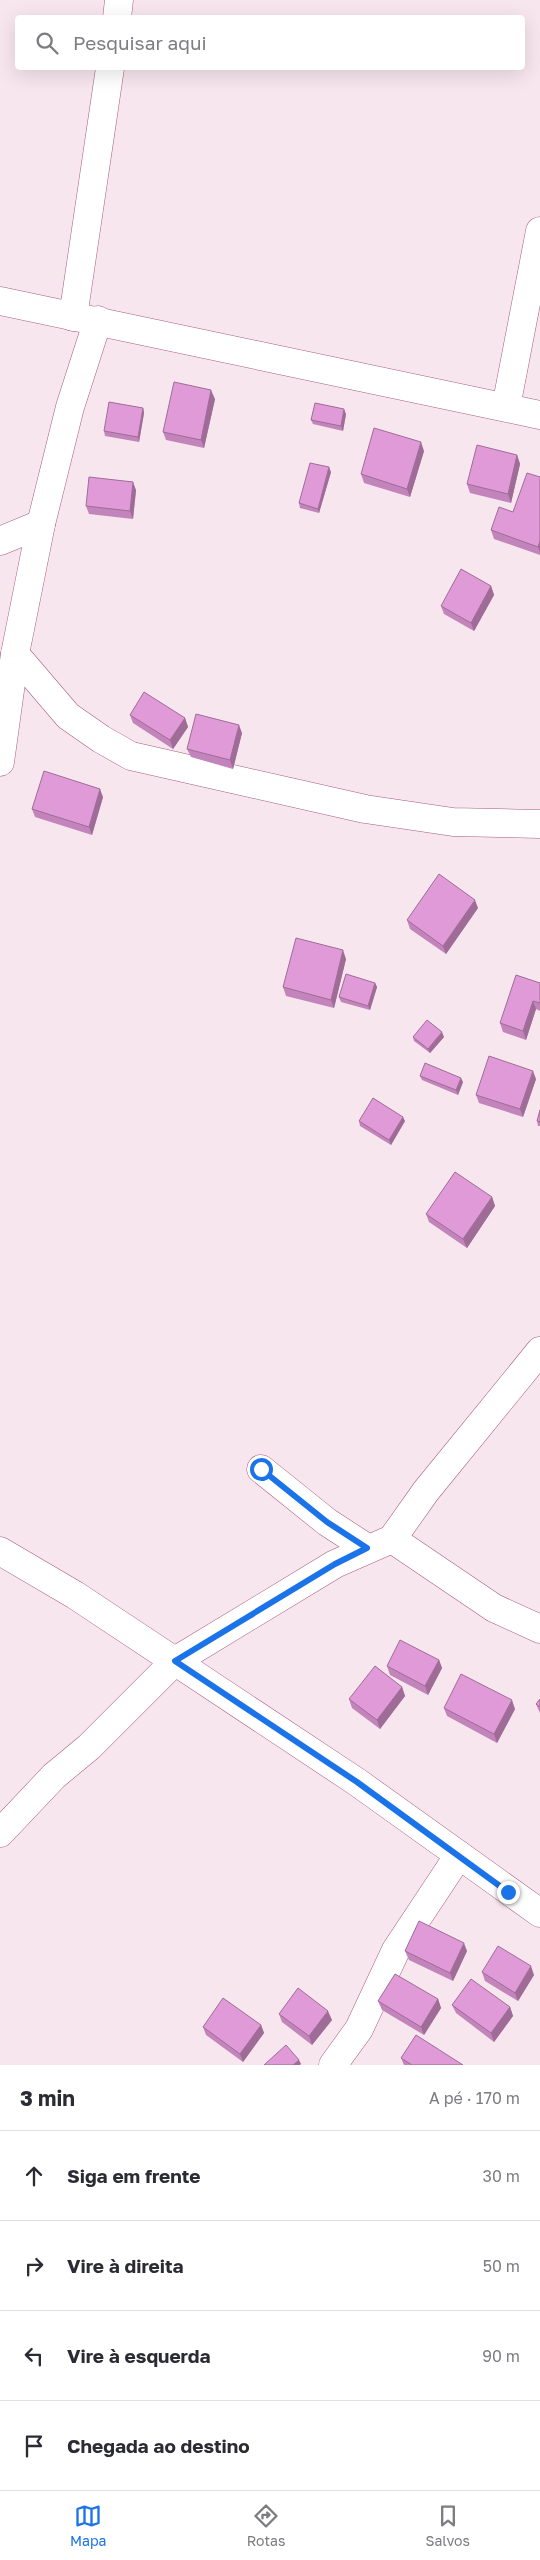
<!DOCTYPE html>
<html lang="pt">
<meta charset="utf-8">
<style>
body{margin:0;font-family:"Golos Text",sans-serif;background:#f7f7f7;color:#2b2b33}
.stop{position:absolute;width:15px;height:15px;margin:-11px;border:4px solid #1a73e8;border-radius:50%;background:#fff}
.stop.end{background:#1a73e8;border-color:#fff;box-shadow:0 1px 5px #0008}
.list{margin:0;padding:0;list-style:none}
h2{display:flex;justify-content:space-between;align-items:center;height:65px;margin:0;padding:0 20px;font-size:21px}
h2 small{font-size:16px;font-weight:400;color:#7c7c81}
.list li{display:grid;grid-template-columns:32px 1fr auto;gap:15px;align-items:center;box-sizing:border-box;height:90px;padding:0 20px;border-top:1px solid #e1e1e2}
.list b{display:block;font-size:19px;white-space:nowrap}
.list em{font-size:16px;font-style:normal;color:#7c7c81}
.icon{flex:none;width:28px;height:28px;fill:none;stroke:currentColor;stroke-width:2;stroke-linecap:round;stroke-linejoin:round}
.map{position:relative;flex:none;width:540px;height:2065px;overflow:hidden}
.search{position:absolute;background:#fff;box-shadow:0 5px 20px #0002;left:15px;right:15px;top:15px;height:55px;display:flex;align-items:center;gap:12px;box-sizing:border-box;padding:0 18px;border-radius:5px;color:#7c7c81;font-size:19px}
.sheet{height:425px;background:#fff}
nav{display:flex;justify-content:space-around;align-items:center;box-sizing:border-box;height:70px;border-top:1px solid #e1e1e2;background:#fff;font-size:14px;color:#7c7c81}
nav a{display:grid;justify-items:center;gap:2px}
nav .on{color:#1a73e8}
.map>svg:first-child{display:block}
</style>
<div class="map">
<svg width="540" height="2065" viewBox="0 0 540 2065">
<rect width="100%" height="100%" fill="#f7e6ed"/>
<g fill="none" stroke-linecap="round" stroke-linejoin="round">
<g stroke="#a85d80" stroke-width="29">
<g id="minor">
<path d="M117,18L119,0"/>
<path d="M0,301L540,415"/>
<path d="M73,317L110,68"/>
<path d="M506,407L540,231"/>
<path d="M0,541L41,524"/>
<path d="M15,654L68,716L101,739L131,756L365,809L453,822L540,824"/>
<path d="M0,762L15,654L41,524L70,407L98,320"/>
<path d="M261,1469L327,1522L367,1548"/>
<path d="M392,1539L494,1608L540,1629"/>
<path d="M0,1551L75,1595L357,1782L540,1913"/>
<path d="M0,1833L54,1776L89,1747L175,1661L335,1564L392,1539L426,1491L540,1351"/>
<path d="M333,2065L359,2029L396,1950L459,1855"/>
</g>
</g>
<use href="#minor" stroke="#fff" stroke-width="28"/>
</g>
<g fill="#c284ba">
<path d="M215,399L204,448L166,440L163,432Z"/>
<path d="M143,408L144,413L139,442L105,436L104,431Z"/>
<path d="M346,414L343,431L313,424L311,420Z"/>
<path d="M424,451L410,497L364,483L361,474Z"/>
<path d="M517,455L520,464L511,503L470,493L467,484Z"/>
<path d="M331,472L319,513L300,508L299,503Z"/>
<path d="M540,477V555L494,539L491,530L513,512Z"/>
<path d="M136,490L133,519L89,514L86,506Z"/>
<path d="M491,586L494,595L474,631L444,614L441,606Z"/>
<path d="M130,715L185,718L188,727L173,749L133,723Z"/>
<path d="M242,733L233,769L191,757L187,749Z"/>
<path d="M103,797L92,835L35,817L32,809Z"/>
<path d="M478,908L446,954L410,929L407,920Z"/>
<path d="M346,959L334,1008L286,996L283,987Z"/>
<path d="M375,983L377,987L370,1010L341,1002L339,997Z"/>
<path d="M540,983V1011L536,1009L526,1040L503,1032L500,1023Z"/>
<path d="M413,1037H444L430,1053L414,1041Z"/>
<path d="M420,1076L463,1082L458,1095L422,1080Z"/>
<path d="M536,1079L523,1117L479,1103L476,1095Z"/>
<path d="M540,1110V1126H538L537,1121Z"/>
<path d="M359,1121H405L391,1145L360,1126Z"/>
<path d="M492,1197L495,1206L467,1248L429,1222L426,1214Z"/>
<path d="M439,1660L442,1668L428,1695L390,1675L387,1666Z"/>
<path d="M402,1687L405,1696L380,1729L352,1708L349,1699Z"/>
<path d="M540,1699V1713L536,1704Z"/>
<path d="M444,1708L515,1709L497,1743L447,1716Z"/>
<path d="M405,1951H467L453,1981L409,1960Z"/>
<path d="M482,1972L534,1975L518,2001L485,1981Z"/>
<path d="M438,1999L441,2008L424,2035L382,2010L378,2001Z"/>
<path d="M452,2005L510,2007L513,2016L494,2042L456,2013Z"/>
<path d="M279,2014L332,2020L312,2045L282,2022Z"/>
<path d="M261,2025L264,2033L243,2062L206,2035L203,2027Z"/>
<path d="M401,2058L463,2065H404Z"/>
</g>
<g fill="#9e6c97">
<path d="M211,390L215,399L204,448L201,440Z"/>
<path d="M143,408L144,413L139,442L138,437Z"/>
<path d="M344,409L346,414L343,431L341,426Z"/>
<path d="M421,442L424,451L410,497L407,489Z"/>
<path d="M517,455L520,464L511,503L508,494Z"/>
<path d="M329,467L331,472L319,513L318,509Z"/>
<path d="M133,482L136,490L133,519L130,511Z"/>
<path d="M540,541V552L538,547Z"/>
<path d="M491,586L494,595L474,631L471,623Z"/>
<path d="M185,718L188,727L173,749L170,740Z"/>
<path d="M239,725L242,733L233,769L230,760Z"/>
<path d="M100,789L103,797L92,835L89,827Z"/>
<path d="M475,900L478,908L446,954L443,946Z"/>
<path d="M343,950L346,959L334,1008L331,1000Z"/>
<path d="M375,983L377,987L370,1010L368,1006Z"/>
<path d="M533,1001L536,1009L526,1040L523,1031Z"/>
<path d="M442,1032L444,1037L430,1053L428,1049Z"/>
<path d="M533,1071L536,1079L523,1117L520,1109Z"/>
<path d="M461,1078L463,1082L458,1095L456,1090Z"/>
<path d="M403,1117L405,1121L391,1145L389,1140Z"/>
<path d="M492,1197L495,1206L467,1248L463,1239Z"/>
<path d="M439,1660L442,1668L428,1695L425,1686Z"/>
<path d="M402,1687L405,1696L380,1729L377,1720Z"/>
<path d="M512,1700L515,1709L497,1743L494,1734Z"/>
<path d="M464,1943L467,1951L453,1981L450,1973Z"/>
<path d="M531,1966L534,1975L518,2001L515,1993Z"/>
<path d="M438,1999L441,2008L424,2035L421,2027Z"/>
<path d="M510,2007L513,2016L494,2042L491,2033Z"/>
<path d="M328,2011L332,2020L312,2045L309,2036Z"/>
<path d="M261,2025L264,2033L243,2062L240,2054Z"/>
<path d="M299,2060L301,2064L300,2065H293Z"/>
</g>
<g fill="#e19ad8" stroke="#9e6c97">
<path d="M174,382L211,390L201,440L163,432Z"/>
<path d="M109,402L143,408L138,437L104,431Z"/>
<path d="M315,403L344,409L341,426L311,420Z"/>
<path d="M374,428L421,442L407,489L361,474Z"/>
<path d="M477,445L517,455L508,494L467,484Z"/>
<path d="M310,463L329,467L318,509L299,503Z"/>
<path d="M527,473L540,477V541L538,547L491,530L499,507L513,512Z"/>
<path d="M89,477L133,482L130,511L86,506Z"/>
<path d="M461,569L491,586L471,623L441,606Z"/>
<path d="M144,692L185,718L170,740L130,715Z"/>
<path d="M196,714L239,725L230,760L187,749Z"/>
<path d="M44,771L100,789L89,827L32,809Z"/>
<path d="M439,874L475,900L443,946L407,920Z"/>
<path d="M296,938L343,950L331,1000L283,987Z"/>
<path d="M346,974L375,983L368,1006L339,997Z"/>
<path d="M516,975L540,983V1003L533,1001L523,1031L500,1023Z"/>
<path d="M427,1020L442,1032L428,1049L413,1037Z"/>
<path d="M489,1056L533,1071L520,1109L476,1095Z"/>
<path d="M425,1063L461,1078L456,1090L420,1076Z"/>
<path d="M373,1098L403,1117L389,1140L359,1121Z"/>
<path d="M540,1110V1122L537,1121Z"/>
<path d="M455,1172L492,1197L463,1239L426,1214Z"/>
<path d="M400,1640L439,1660L425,1686L387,1666Z"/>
<path d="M375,1666L402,1687L377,1720L349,1699Z"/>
<path d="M461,1674L512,1700L494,1734L444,1708Z"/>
<path d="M540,1699V1707L536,1704Z"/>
<path d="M419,1921L464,1943L450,1973L405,1951Z"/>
<path d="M498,1946L531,1966L515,1993L482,1972Z"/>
<path d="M395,1974L438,1999L421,2027L378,2001Z"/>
<path d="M471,1979L510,2007L491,2033L452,2005Z"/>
<path d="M298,1988L328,2011L309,2036L279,2014Z"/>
<path d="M223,1998L261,2025L240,2054L203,2027Z"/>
<path d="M416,2035L463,2065H412L401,2058Z"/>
<path d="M286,2045L299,2060L293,2065H264Z"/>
</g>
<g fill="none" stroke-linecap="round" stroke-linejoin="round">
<path stroke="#1a73e8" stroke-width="6" d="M261,1469L327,1522L367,1548L335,1564L175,1661L357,1782L508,1892"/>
</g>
</svg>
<div class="stop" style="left:261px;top:1469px"></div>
<div class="stop end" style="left:508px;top:1892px"></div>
<div class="search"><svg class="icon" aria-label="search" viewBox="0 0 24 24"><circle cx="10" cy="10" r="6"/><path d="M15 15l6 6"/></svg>Pesquisar aqui</div>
</div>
<section class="sheet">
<h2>3 min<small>A pé · 170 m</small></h2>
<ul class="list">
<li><svg class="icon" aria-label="ahead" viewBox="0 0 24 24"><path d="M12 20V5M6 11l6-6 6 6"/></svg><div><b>Siga em frente</b></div><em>30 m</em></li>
<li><svg class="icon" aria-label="right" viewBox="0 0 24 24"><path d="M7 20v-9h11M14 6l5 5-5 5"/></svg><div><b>Vire à direita</b></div><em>50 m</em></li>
<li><svg class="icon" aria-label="left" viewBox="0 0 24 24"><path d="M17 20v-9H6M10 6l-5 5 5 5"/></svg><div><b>Vire à esquerda</b></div><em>90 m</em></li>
<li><svg class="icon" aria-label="arrive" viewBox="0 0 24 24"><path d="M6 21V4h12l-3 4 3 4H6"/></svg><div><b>Chegada ao destino</b></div></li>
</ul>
</section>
<nav>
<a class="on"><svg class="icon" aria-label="map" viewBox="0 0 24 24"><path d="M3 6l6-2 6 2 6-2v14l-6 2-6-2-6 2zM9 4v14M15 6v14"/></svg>Mapa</a>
<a><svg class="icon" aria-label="directions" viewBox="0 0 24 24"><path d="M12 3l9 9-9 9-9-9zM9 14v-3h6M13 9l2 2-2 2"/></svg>Rotas</a>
<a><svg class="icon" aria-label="saved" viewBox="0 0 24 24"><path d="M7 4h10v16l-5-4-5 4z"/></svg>Salvos</a>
</nav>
